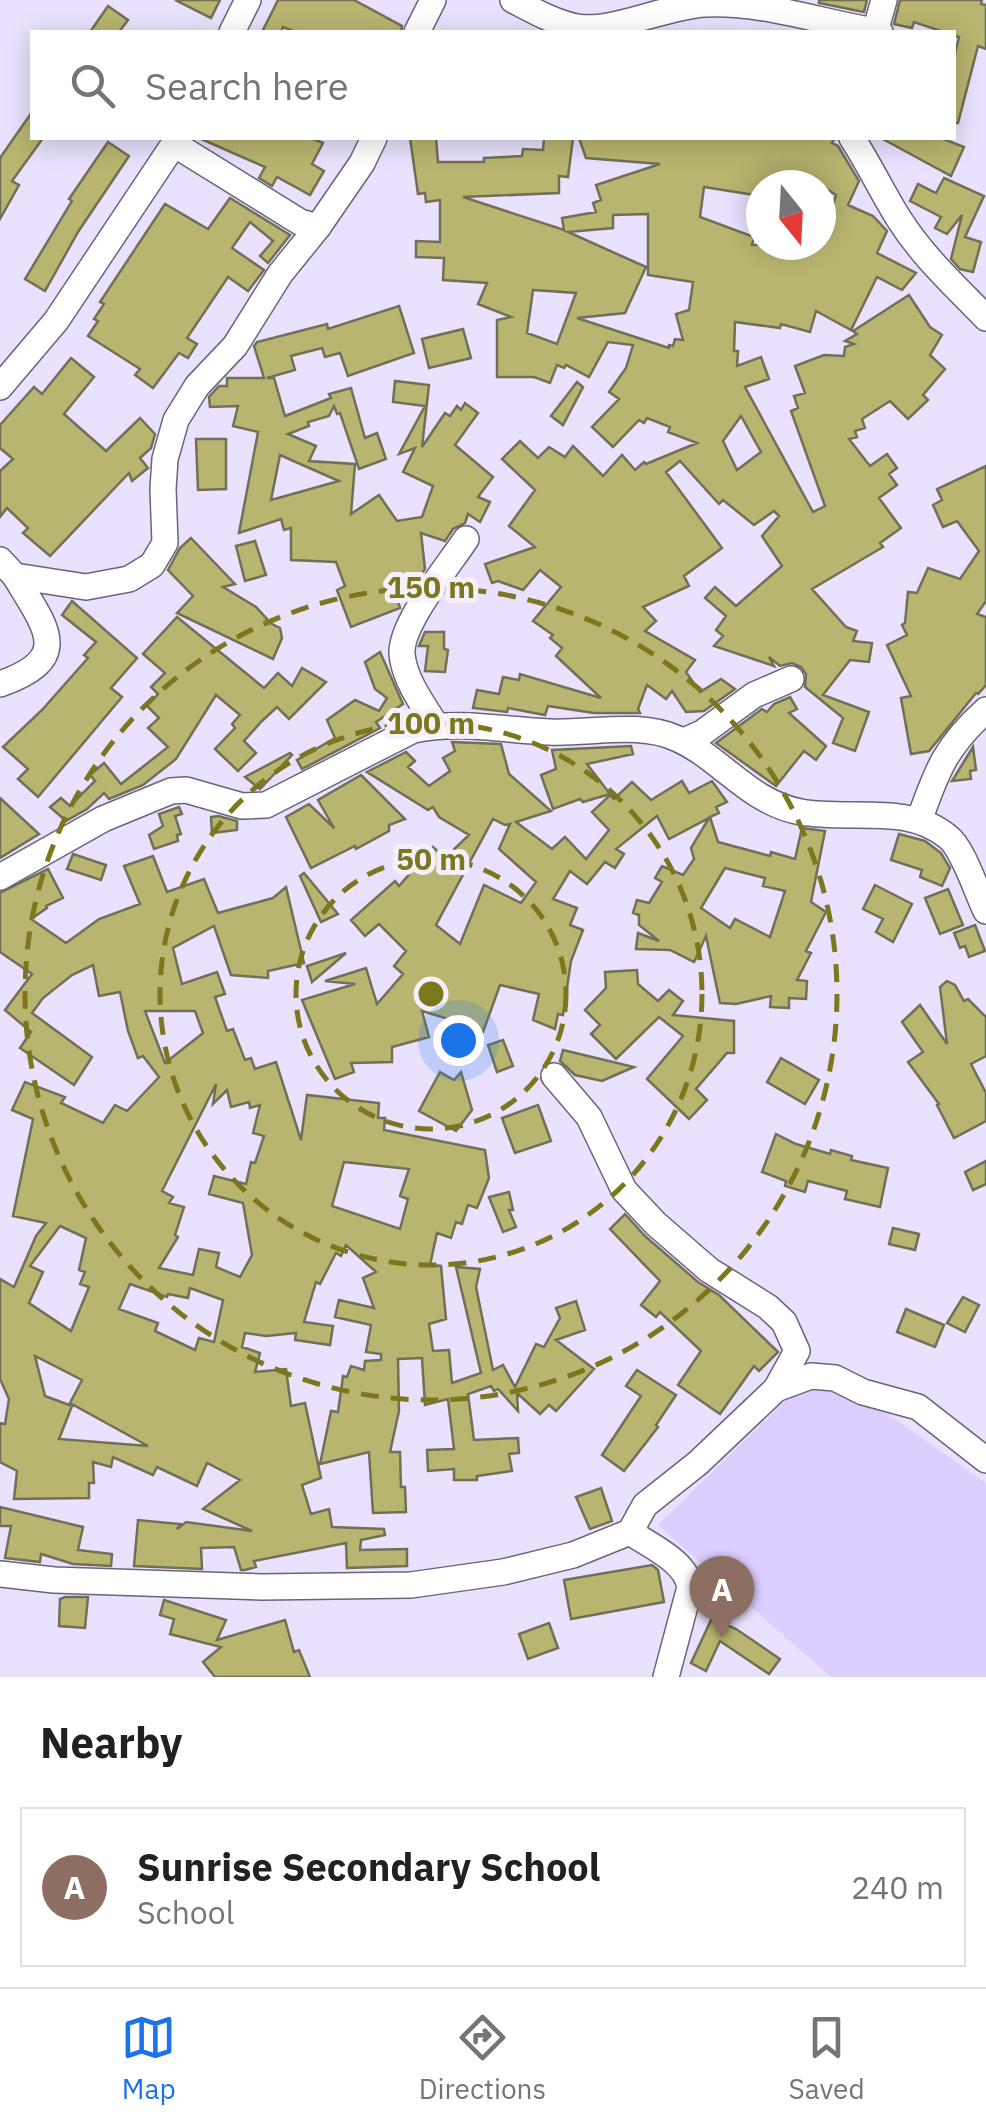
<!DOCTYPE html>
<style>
body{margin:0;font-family:"IBM Plex Sans",sans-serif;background:#f6f6f6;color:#202124}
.compass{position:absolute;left:746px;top:170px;width:90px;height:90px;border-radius:50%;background:#fff;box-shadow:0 5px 25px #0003;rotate:162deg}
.you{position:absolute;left:458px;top:1040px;width:35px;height:35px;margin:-25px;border:8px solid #fff;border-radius:50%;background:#1a73e8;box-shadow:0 0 0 15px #1a73e833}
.badge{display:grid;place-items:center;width:65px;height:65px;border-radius:50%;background:#1a73e8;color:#fff;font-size:32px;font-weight:700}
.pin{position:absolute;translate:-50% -82px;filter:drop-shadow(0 2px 5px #0008)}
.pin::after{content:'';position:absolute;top:52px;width:35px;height:30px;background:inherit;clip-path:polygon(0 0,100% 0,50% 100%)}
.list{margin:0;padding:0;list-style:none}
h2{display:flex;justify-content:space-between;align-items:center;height:130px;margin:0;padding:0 40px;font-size:42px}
h2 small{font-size:32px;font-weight:400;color:#757577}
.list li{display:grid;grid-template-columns:65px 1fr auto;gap:30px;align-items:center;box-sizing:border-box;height:160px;margin:0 20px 20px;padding:0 20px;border:2px solid #e0e0e0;border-radius:0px}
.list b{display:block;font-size:38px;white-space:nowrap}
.list p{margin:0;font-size:32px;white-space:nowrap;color:#757577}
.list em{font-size:32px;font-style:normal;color:#757577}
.icon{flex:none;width:55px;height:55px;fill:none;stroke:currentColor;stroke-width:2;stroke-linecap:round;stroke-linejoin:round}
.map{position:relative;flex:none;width:986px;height:1677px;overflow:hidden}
.search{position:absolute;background:#fff;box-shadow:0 5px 25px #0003;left:30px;right:30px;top:30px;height:110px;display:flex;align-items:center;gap:25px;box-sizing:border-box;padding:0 35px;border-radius:0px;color:#757577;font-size:38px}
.sheet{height:310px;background:#fff}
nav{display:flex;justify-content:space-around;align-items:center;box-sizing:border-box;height:140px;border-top:2px solid #e0e0e0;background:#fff;font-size:28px;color:#757577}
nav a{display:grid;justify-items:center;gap:5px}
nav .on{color:#1a73e8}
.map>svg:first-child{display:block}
</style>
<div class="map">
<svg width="986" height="1677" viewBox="0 0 986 1677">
<rect width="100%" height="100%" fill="#e9e1fd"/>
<path fill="#dcceff" d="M820,1367L986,1483V1677H831L658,1525Z"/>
<g fill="#b8b570" stroke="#707056" stroke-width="2.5" fill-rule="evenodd">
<path d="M175,0H220L211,18Z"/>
<path d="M278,0H354L402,26L401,32H296L283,27L281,32H262Z"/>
<path d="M819,0H867L864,12L819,3Z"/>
<path d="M900,0H982L981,4L986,5V49L978,46L958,123H954V58L959,37L914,22L912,28L894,24Z"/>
<path d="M108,6L128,20L119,32H90Z"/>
<path d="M32,112V138H43L12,181L19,185L0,219V158Z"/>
<path d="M199,138H311L323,143L312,164L324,171L310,195L277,177L272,186L259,178L265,167Z"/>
<path d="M410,138H436L438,162H484V158L522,156L523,149L543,150L544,138H573L568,177L559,176V193L463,197L564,230L562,218L596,212L593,203L601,200L596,185L660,164L586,158L579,138H835L832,143L838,146L859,181L848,205L873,216L887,231L877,253L916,273L902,290L877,277L851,330L816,311L810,332L781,324L780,328L735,322L734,351H738L737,366L761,357L769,379L745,387L813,512L825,506L791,411L798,408L794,396L805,393L795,366L824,355L844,356L845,347L854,344L845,341L857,334L853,331L909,295L930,327L942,335L930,355L945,369L923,395L928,400L908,419L890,401L862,419L865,428L855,431L857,437L849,439L870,466L887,454L897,468L889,474L897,485L879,498L901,528L880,543L883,547L812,589L846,627L857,631L853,641L872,643L869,662L850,660L823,695L869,712L855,751L833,743L843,718L805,687L806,674L801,667L792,663L780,666L769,657L774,666L714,646L723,636L716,630L726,616L705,598L715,587L736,606L782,566L762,536L779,516L774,511L754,525L723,500L719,504L680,461L666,472L722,548L684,576L689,586L643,607L656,621L645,631L695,660L686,672L700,692L721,679L735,689L704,711L686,712L672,691L666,699L647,685L638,709L640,713H594L548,706L545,715L508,708L507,712L473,708L477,690L499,694L503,677L519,680L520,674L601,698L556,656L562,648L550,638L553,635L533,621L561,587L540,570L523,590L498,581L492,583L485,564L535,547L509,526L535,490L502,459L520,441L538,458L549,447L565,457L573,446L603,476L622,455L635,470L644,462L646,464L697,443L668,432L670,427L647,418L644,423L639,420L613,447L592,427L619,399L609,392L626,368L633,345L608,342L589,377L566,365L564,368L557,365L550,383L534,377H497V320L511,317L478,304L487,283L443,280L444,258L416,257V241L440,242V200L426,202L425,193L418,194ZM761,185H821L836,195L824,236L821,235V245H752L754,237L700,217L704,187L761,196ZM648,214V275L693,282L689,310L676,314L683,340L675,339L673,346L669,345V348L577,318L625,313L646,267L568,232L613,228V215ZM533,290L576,293L557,344L527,333ZM741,416L761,452L737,470L723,441Z"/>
<path d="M881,138H941L964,147L951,176Z"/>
<path d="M108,142L129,156L78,232L45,291L25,279L72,201L69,199Z"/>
<path d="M944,178L984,196L965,237L981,242L973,272L960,269L951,259L962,215L947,234L935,228L941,217L910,201L918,184L936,193Z"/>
<path d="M230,198L290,235L268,263L260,256L273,241L250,222L232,248L264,270L248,291L228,277L187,338L197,344L188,358L179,353L153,388L135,375L140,369L88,336L98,321L94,319L104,304L100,302L165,204L208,229Z"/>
<path d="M399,306L414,353L348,376L340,353L325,357L322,348L291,356L295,370L267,378H274L285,416L331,398L329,394L351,388L365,438L377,433L386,459L359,469L340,413L337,414L334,406L329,416L308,422L309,426L288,434L316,446L309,461L355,464L351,514L379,495L397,521L422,517L433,486L403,472L415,448L399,454L425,406L393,402L395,381L429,385L422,447L445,413L450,416L457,406L461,410L465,403L478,413L455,445L493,477L478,497L490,502L480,522L468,514L465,523L453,529L445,541L421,533L425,569L416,582L393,584L400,608L351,627L337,590L345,586L336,562L291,560V528L284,530L281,519L239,533L258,432L233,426L238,406L210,407L209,397L219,386H227V378H264L254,346L257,342L327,324L328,329ZM280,455L307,467L339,481L271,500Z"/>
<path d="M463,329L471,358L429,368L422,339Z"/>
<path d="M71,358L94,377L64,414L106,451L140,418L155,434L151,448L140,458L148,468L132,481L129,473L50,556L23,533L28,528L7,508L0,517V471L13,459L0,448V425L34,387L42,394Z"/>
<path d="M577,382L583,387L563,425L551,416Z"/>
<path d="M196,439H226V489L198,490Z"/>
<path d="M986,466V601L977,614L986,617V685L978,694L976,693L929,751L911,754L901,698L911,696L887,645L907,635L902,625L905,623L908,592L917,593L928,568L960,579L979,551L957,521L943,527L933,505L942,500L937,489Z"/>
<path d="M191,538L235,584L223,587L256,607L267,619L266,621L280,628L282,638L273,659L177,613L193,596L168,570L180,548Z"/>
<path d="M255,541L266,575L245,581L236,546Z"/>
<path d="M72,601L137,658L111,688L122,697L38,797L18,779L28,769L3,747L42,710L88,658L84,655L96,642L62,615Z"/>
<path d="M177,617L264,688L278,673L292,686L302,668L326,682L289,719L277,707L262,721L244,741L256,753L238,771L215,749L235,728L232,724L240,715L216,695L176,759L143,785L109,799L104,793L87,809L66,821L50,807L61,798L70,806L95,781L90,775L104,763L121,784L168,747L148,728L159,718L147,706L158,694L151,687L165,673L143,654Z"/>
<path d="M425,632H444V649L448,650L445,672L425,671L428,646H419Z"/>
<path d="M380,652L403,704L376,722L380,728L302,769L297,760L335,738L327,720L355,700L379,711L387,698L375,689L365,662Z"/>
<path d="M790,697L797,709L789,713L826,746L816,760L804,751L776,786L716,743L762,709L767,712L774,704Z"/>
<path d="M452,742L501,744L509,774L551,811L516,822L552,849L565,837L586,859L609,830L592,812L610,795L614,799L632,782L651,800L682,781L689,793L712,781L727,802L716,807L719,813L710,817L718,842L770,856L771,852L795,859L802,828L825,831L811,902L826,912L806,951L811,953L797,980L807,981L806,999L789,998V1008L770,1007L771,996L736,1004L720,1003L706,936L694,962L670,950L636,949L638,933L659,941L639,925V915L633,913L637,900L649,903L662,882L655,878L662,866L683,875L694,859L691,848L709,818L669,839L657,816L616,849L624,854L615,868L605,862L587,884L570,871L553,899L577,908L570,925L583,930L571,961L563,1015L558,1014L555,1029L533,1020L539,994L500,985L483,1032H464L465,1024L422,1011L429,1037L392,1047V1062L351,1063L354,1072L335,1079L302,1000L355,984L325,981L366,968L377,1004L403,974L394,966L406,951L379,924L365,936L351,920L395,881L399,886L433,847L445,858L469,835L439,817L433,807L428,810L367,772L406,752L415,761L408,767L429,786L450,771L443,758L455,751ZM493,819L505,825L510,824L499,849L536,882L521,903L484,885L460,944L436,925ZM725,868L765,878L763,886L785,891L770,937L735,919L730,928L701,908Z"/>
<path d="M631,746L633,754L587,764L610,794L583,802L580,799L553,809L541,775L556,769L552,750Z"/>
<path d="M973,747L976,770L970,771L971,779L952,781Z"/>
<path d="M290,753L292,755L260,789L245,777Z"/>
<path d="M361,775L405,819L389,825V831L356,849L355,846L311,868L286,817L309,804L334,828L318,800Z"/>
<path d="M0,798L39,834L0,858Z"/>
<path d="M179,807L182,814L175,816L181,834L177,835L178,841L154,849L149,835L163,826L159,814Z"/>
<path d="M218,816L237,821V830L212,833L211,817Z"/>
<path d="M899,834L925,841L941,853L950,868L942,886L920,877L922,870L891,860Z"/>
<path d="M73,854L106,865L101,880L67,869Z"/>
<path d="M153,856L167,892L204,879L218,913L273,898L286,887L304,963L268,971V978L231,975L214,926L173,948L182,984L217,972L225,994L215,997L227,1031L233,1029L245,1060L251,1058L255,1069L276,1062L301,1140L307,1095L379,1103L378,1118H385L384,1130L485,1150L489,1178L477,1208L468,1205L462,1224L456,1222L451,1238L437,1233L430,1265L441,1266L446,1319L429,1324L433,1351L449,1350L452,1383L481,1373L456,1267L480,1269L476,1287L493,1370L503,1365L515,1387L536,1344L544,1347L560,1318L556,1308L576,1301L585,1330L556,1340L594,1369L556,1411L549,1405L540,1414L517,1393L518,1411L498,1389L494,1391L491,1386L468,1394L474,1440L518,1438L519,1453L509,1454L512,1471L477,1476V1480H454V1469L428,1471L427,1450L454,1449L448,1399L425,1405L422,1358L398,1359L399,1411L390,1452H400L401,1487H405L406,1512L373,1513L369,1452L320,1464L331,1411L338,1412L343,1376L347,1377L351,1366L364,1370L365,1361L381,1360V1354L366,1352L371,1325L335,1317L339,1300L374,1308L363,1278L376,1272L346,1245L341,1256L336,1253L320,1284L316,1282L304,1322L333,1326L330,1345L295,1340L296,1333L266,1336L245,1333L242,1347L260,1353L255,1372L286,1369L291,1406L305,1403L321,1478L302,1485L311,1514L329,1509L332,1527L384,1529L385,1535L361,1540L360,1550L407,1549V1566L347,1568L346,1543L254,1561L256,1567L245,1570H241L234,1547L201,1548L202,1569L134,1566L138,1520L180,1524L177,1529L186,1522L252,1531L203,1509L240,1480L207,1463L197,1486L157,1467L153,1475L113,1457L111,1467L93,1462L94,1483H89V1498L14,1499L17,1471L0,1462V1423L5,1424L9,1399L0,1379V1279L14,1287L36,1236L46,1223L13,1216L33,1119L12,1110L25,1082L65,1097L61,1103L103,1123L115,1105L127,1111L159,1077L143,1056L138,1058L128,1031L120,992L99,996L93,965L72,975L43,998L32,1013L92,1057L74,1085L20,1048L31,1032L5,1010L32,974L0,952V893L48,869L63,898L46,906L47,908L31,919L66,943L99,919L140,904L124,866ZM145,1011H195L203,1033L165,1063ZM216,1084L213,1104L227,1090L231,1107L249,1102L250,1108L260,1105L253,1133L264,1136L255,1163L251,1162L246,1184L214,1176L209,1194L243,1203L252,1255L240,1277L216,1267L219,1253L199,1249L193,1275L159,1268L178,1237L175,1235L184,1207L169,1203L173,1197L162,1191ZM344,1162L409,1169L400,1196L408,1199L400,1229L332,1206ZM60,1226L86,1238L79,1270L85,1272L80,1284L89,1287L71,1331L29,1303L43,1272L30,1266ZM130,1284L167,1297L168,1294L188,1298L190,1288L223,1300L214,1342L199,1338L195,1350L155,1331L158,1323L119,1309ZM35,1356L82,1380L70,1403L148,1446L59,1439L72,1406L45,1396Z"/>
<path d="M304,873L338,914L321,922L300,876Z"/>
<path d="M875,885L912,904L893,942L876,932L883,919L863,909Z"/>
<path d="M948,889L963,925L940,934L925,898Z"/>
<path d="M975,925L985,951L969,957L965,946L960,948L954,933Z"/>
<path d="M346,953L312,982L307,966Z"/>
<path d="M637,970L638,984L658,1001L669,990L683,1001L673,1015L734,1021V1053H727L696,1089L707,1100L689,1119L647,1079L683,1036L659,1017L616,1059L591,1034L600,1025L585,1010L606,988L605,972Z"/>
<path d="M947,981L955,985L964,1001L968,999L986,1017V1056L971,1064L986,1093V1121L954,1138L937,1105L939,1104L908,1062L923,1052L902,1022L920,1005L947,1044L940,987Z"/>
<path d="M503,1040L513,1066L497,1072L488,1045Z"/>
<path d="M563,1050L634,1067L602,1081L575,1075L560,1061Z"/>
<path d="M781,1058L819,1080L805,1104L767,1082Z"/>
<path d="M440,1072L454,1080L461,1072L472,1110L456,1131L419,1111Z"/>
<path d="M538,1105L551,1141L515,1153L502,1118Z"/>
<path d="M776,1134L796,1144L830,1154L831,1150L852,1156L851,1160L888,1168L880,1207L845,1199L847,1191L808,1181L805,1192L785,1186L786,1181L762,1172Z"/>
<path d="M986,1161V1184L973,1190L965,1172Z"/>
<path d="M509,1192L513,1210H509L516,1227L503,1232L489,1197Z"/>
<path d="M625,1214L645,1236L698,1282L719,1295L778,1352L759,1371L754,1366L720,1414L678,1385L701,1351L660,1312L656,1317L641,1305L660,1281L610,1229Z"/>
<path d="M893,1228L919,1234L915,1250L889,1244Z"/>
<path d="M963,1297L979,1305L965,1332L947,1323Z"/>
<path d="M906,1309L944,1325L935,1347L897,1332Z"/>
<path d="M637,1370L676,1395L656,1425L658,1427L624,1471L602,1455L641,1396L626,1386Z"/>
<path d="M601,1488L612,1521L590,1529L576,1497Z"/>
<path d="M0,1507L83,1527L78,1550L112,1554L111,1566L73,1564L41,1554L40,1562L5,1558L11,1526H0Z"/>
<path d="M652,1565L658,1570L664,1602L571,1619L564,1580Z"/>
<path d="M65,1597H88L85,1628L59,1626L60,1599Z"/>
<path d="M164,1600L226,1620L217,1640L285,1620L294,1652L299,1650L310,1677H215L203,1662L221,1647L170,1634L174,1619L160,1615Z"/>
<path d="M712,1618L736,1629L780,1659L769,1674L720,1641L706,1671L691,1663Z"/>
<path d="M549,1623L558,1648L528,1659L519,1634Z"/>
</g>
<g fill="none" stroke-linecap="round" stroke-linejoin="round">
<g stroke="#6a637b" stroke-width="28">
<g id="minor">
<path d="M513,0C532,10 555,23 577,27C612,33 666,6 705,4C763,1 823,23 880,32"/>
<path d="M232,32L248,0"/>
<path d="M417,32L433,0"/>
<path d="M875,32L884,0"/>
<path d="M852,138C869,164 882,192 899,219C923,257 955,286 986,318"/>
<path d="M174,144L300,222L318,227"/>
<path d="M0,387L56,321L178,138"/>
<path d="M0,560L15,576L86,587L129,579L152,565L165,543L163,489L165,459L176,420L197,386L235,346L280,274L318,227L362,163L374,138"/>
<path d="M0,684C75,658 45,627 15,576"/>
<path d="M436,725C423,705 404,679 402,654C400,624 449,565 466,539"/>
<path d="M684,741L702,733L754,695L791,679"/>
<path d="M920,818C937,770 946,746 986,710"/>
<path d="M0,877L103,819L171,791L186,790L242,806L266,805L413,730C459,720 503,730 549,732C590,734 640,721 678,739C722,759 750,803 801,812C851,821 907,803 948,837C963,848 977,893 986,911"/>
<path d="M776,1389L811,1376L835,1378L863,1392L918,1407L986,1460"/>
<path d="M630,1532C650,1546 686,1561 690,1587L666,1677"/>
<path d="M0,1574L54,1580L262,1587L411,1585L503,1572L573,1555L630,1532L645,1505L698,1463L776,1389L797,1351L784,1322L768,1307L709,1270L656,1224L624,1190L589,1117L554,1076"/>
</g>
</g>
<use href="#minor" stroke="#fff" stroke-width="25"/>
</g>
<g fill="none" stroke="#7b771c" stroke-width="5" stroke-dasharray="18 12">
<circle cx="431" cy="994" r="135"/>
<circle cx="431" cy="994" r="271"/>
<circle cx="431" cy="994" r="406"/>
</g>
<circle cx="431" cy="994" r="15" fill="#7b771c" stroke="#f4f1fc" stroke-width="5"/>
<g font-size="30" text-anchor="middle" font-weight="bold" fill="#7b771c" stroke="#f4f1fc" stroke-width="10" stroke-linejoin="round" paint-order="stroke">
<text x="431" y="598">150 m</text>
<text x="431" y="734">100 m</text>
<text x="431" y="870">50 m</text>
</g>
</svg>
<svg class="compass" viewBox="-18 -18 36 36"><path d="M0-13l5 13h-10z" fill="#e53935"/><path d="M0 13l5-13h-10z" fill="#757577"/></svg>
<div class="you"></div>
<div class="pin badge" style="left:722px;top:1638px;background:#8d6e63">A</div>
<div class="search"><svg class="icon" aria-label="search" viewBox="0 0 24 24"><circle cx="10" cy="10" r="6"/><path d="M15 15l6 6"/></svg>Search here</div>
</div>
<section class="sheet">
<h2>Nearby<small></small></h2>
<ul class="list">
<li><span class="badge" style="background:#8d6e63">A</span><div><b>Sunrise Secondary School</b><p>School</p></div><em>240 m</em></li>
</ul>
</section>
<nav>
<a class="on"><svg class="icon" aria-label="map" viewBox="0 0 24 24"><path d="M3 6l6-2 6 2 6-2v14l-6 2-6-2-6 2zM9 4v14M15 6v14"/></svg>Map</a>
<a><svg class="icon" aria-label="directions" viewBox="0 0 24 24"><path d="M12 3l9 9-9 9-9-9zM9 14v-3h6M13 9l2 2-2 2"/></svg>Directions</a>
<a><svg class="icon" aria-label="saved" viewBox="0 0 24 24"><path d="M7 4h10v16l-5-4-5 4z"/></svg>Saved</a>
</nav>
